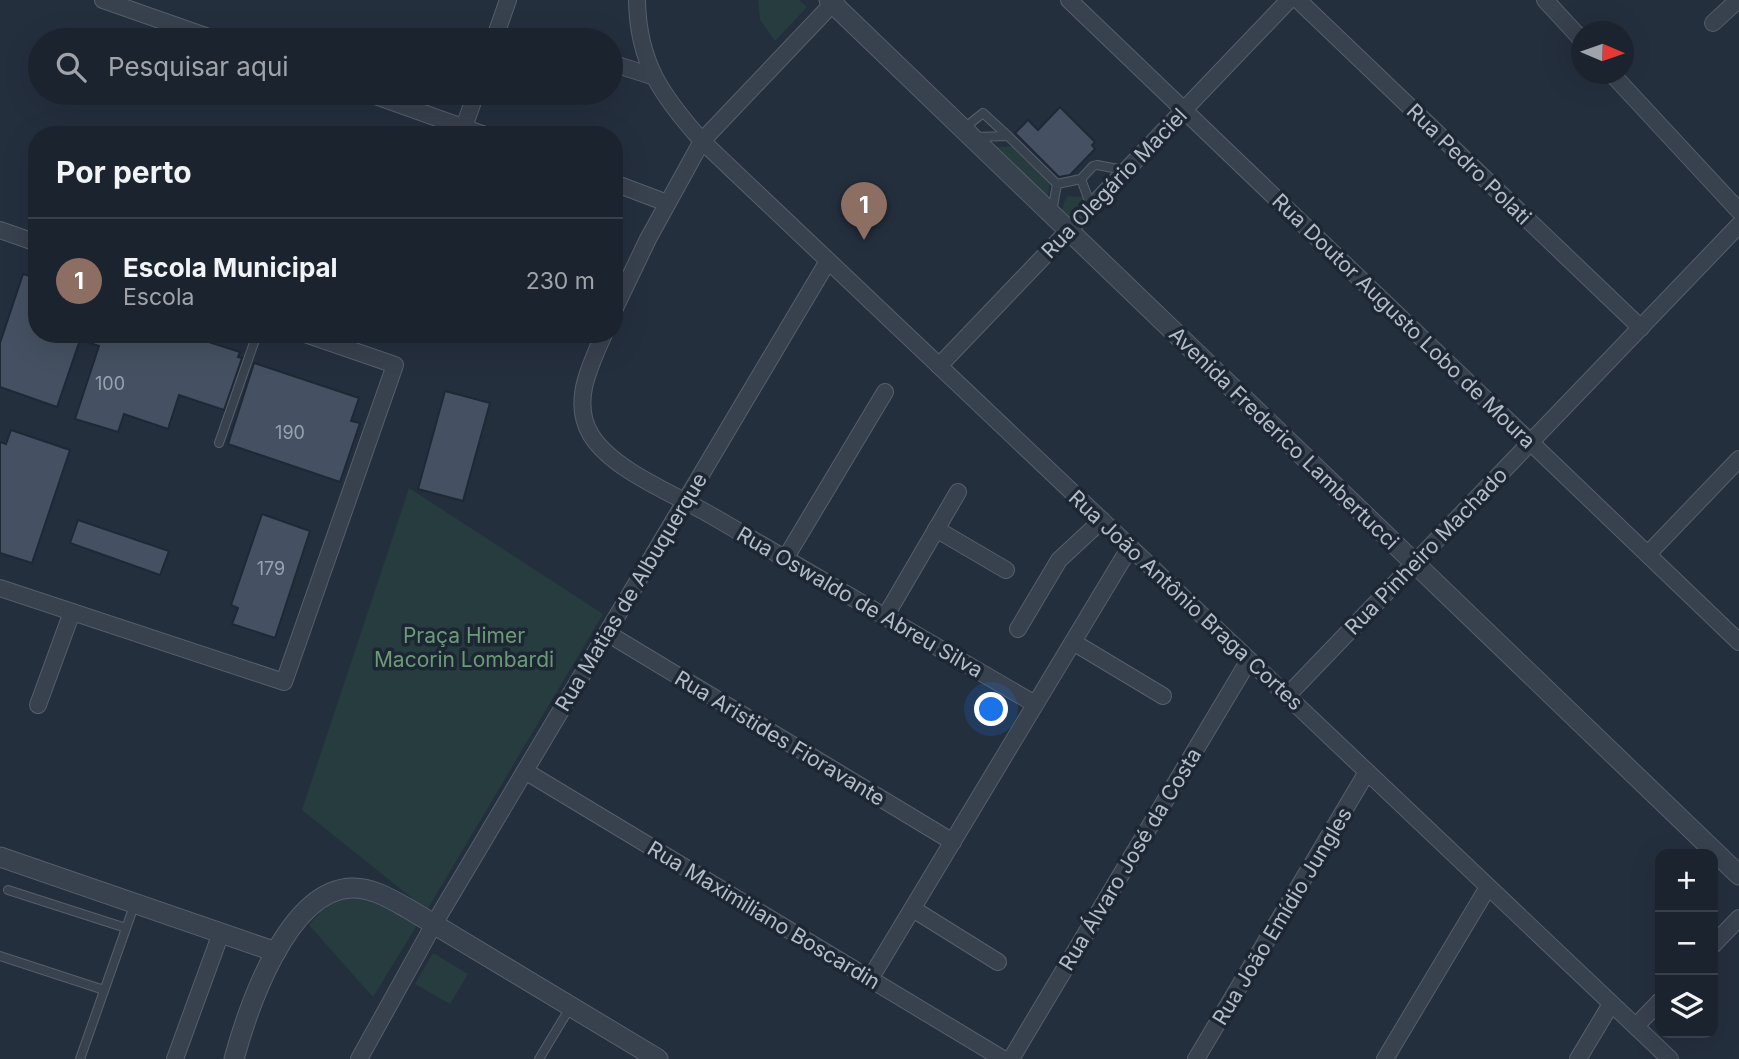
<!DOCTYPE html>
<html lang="pt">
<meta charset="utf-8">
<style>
body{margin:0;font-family:Inter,sans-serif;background:#282f3a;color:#f1f3f6}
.controls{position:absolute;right:21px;bottom:21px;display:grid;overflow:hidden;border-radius:14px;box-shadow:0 7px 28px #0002}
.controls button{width:63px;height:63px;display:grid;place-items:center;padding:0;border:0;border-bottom:2px solid #39404a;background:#1b232e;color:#f1f3f6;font:35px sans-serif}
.compass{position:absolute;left:1571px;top:21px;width:63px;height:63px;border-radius:50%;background:#1b232e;box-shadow:0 7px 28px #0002;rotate:92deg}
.you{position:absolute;left:992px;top:710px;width:24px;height:24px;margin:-18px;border:5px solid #fff;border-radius:50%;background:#1a73e8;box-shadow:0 0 0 10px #1a73e833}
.badge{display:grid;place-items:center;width:46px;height:46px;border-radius:50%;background:#d93025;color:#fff;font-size:23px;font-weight:700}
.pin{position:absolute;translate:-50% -58px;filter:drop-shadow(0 2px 4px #0008)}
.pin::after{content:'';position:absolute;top:37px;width:24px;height:21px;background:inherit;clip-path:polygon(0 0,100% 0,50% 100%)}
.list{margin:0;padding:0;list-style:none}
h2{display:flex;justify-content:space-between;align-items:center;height:91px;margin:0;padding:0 28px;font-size:30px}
h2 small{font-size:23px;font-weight:400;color:#a0a4aa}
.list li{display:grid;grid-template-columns:46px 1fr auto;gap:21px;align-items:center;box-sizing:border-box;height:126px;padding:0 28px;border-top:2px solid #39404a}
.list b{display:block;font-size:26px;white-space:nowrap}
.list p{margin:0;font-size:23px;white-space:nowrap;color:#a0a4aa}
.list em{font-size:23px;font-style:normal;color:#a0a4aa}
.icon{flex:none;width:38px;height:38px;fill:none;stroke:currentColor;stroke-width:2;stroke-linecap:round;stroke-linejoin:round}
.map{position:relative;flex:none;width:1739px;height:1059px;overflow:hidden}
.search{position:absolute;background:#1b232e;box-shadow:0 7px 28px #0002;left:28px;top:28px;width:595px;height:77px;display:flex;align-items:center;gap:18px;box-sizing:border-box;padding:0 24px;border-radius:38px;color:#a0a4aa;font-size:26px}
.panel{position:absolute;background:#1b232e;box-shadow:0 7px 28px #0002;left:28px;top:126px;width:595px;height:217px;border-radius:28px}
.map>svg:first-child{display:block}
</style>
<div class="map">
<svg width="1739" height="1059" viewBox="0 0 1739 1059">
<rect width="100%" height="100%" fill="#242f3e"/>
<g fill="#263c3f">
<path d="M758,0H799L807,7L775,41L760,20Z"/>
<path d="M1014,146L1050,182L1047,202L986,148Z"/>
<path d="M1068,196L1083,197L1087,205L1072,219L1061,218L1064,202Z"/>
<path d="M409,488L603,614L427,910L302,810Z"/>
<path d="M352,897C377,901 395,912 417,925L373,997L309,925C322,910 332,900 352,897Z"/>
<path d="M433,953L468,974L450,1004L415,984Z"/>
</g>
<g fill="#455162" stroke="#1f2835" stroke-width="2">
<path d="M1060,107L1095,142L1092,145L1095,149L1070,175L1059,177L1015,133L1028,120L1038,130Z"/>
<path d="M23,274L37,278V334H184L240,352L238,357L242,358L224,410L179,395L168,429L124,414L118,432L75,419L99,346L80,340L57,407L0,387V343Z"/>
<path d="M254,363L359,398L351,421L360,423L340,482L228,444Z"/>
<path d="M445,391L490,403L463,501L418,489Z"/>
<path d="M11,430L70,450L32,563L0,553V442L6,444Z"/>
<path d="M262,514L310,531L275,638L232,624L238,608L231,605Z"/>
<path d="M78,520L169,551L160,575L70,543Z"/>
</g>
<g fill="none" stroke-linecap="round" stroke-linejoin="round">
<g stroke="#565f6c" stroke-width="10">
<g id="service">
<path d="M963,129L983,113L1008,136"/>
<path d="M975,137L1008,136L1057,184L1081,179L1093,166L1097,165L1124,170"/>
<path d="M1081,179L1091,206"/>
<path d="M1052,212L1057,184"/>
<path d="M219,443L257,334"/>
<path d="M8,890L126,928"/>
<path d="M0,956L104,990"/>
<path d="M80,1059L135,903"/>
<path d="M539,1059L571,1006"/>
</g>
</g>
<g stroke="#565f6c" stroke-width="18">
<g id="minor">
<path d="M103,0L217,40"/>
<path d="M637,0C638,63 662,96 702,141L1670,1059"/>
<path d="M1069,0L1739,642"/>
<path d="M1298,0L1641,328"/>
<path d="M1545,0L1582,40"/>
<path d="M1713,23L1738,0"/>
<path d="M535,38L541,40"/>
<path d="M494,40L508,0"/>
<path d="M611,63L652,76"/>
<path d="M1612,74L1739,211"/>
<path d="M367,93L485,135"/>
<path d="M464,127L476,93"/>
<path d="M614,183L667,203"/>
<path d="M0,230L37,243"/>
<path d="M614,310L648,239L702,141L836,0"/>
<path d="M604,334C590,366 571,402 591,435C613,471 677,495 714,517C821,579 928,642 1035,704"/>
<path d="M939,366L1289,0"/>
<path d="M936,529L1006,570"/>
<path d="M1648,554L1739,459"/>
<path d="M785,559L885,392"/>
<path d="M0,588L284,682L395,365L305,334"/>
<path d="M885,617L958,492"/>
<path d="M1018,629L1059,560L1102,520"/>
<path d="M607,633L953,842"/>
<path d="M1073,642L1163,696"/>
<path d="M1287,696L1739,225"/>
<path d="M38,705L72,612"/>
<path d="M525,771L1003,1059"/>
<path d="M913,909L998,962"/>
<path d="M1713,945L1739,918"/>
<path d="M870,979L1130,547"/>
<path d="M1636,1026L1660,1001"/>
<path d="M175,1059L221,933"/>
<path d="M359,1059L434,924L828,261"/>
<path d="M1011,1059L1249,660"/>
<path d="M1196,1059L1367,772"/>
<path d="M1385,1059L1488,887"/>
<path d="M1578,1059L1611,1004"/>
</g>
</g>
<g stroke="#565f6c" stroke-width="21">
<g id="tertiary">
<path d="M829,0L1739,875"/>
<path d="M0,857L276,952"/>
<path d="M234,1059C248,1008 287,891 351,888C371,887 391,899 407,908L658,1059"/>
</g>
</g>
<use href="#service" stroke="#38414e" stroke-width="8"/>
<use href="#minor" stroke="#38414e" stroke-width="16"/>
<use href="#tertiary" stroke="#38414e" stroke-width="19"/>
</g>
<g text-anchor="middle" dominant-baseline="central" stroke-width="7" stroke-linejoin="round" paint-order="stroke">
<g font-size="18" fill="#98a1af">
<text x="110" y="383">100</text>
<text x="290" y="432">190</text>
<text x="271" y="568">179</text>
</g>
<g font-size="21" fill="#b4bcc9" stroke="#1d2633">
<text transform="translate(1469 164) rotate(44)">Rua Pedro Polati</text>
<text transform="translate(1114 183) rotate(-46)">Rua Olegário Maciel</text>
<text transform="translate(1404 321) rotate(44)">Rua Doutor Augusto Lobo de Moura</text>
<text transform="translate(1284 438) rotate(44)">Avenida Frederico Lambertucci</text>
<text transform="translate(1426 551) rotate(-46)">Rua Pinheiro Machado</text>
<text transform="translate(631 592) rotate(-59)">Rua Matias de Albuquerque</text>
<text transform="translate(1186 600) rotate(43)">Rua João Antônio Braga Cortes</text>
<text transform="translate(860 602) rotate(30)">Rua Oswaldo de Abreu Silva</text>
<text transform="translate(780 738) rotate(31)">Rua Aristides Fioravante</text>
<text transform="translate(1130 859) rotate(-59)">Rua Álvaro José da Costa</text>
<text transform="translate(764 915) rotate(31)">Rua Maximiliano Boscardin</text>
<text transform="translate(1282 916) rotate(-59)">Rua João Emídio Jungles</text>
</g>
<g font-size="21" fill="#6b9a76" stroke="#1d2633">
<text x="464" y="635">Praça Himer<tspan x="464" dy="24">Macorin Lombardi</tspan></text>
</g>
</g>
</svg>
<div class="controls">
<button>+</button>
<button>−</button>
<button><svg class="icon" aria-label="layers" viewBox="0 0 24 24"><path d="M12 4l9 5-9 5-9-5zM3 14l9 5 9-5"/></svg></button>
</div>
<svg class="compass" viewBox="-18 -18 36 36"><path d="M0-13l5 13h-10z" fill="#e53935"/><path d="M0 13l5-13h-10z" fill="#a0a4aa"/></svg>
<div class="you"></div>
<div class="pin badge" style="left:864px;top:240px;background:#8d6e63">1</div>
<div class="search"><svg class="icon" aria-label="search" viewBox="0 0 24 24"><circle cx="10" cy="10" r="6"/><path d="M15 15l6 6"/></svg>Pesquisar aqui</div>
<section class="panel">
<h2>Por perto<small></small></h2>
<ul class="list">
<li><span class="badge" style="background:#8d6e63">1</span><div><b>Escola Municipal</b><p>Escola</p></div><em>230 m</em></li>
</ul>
</section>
</div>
